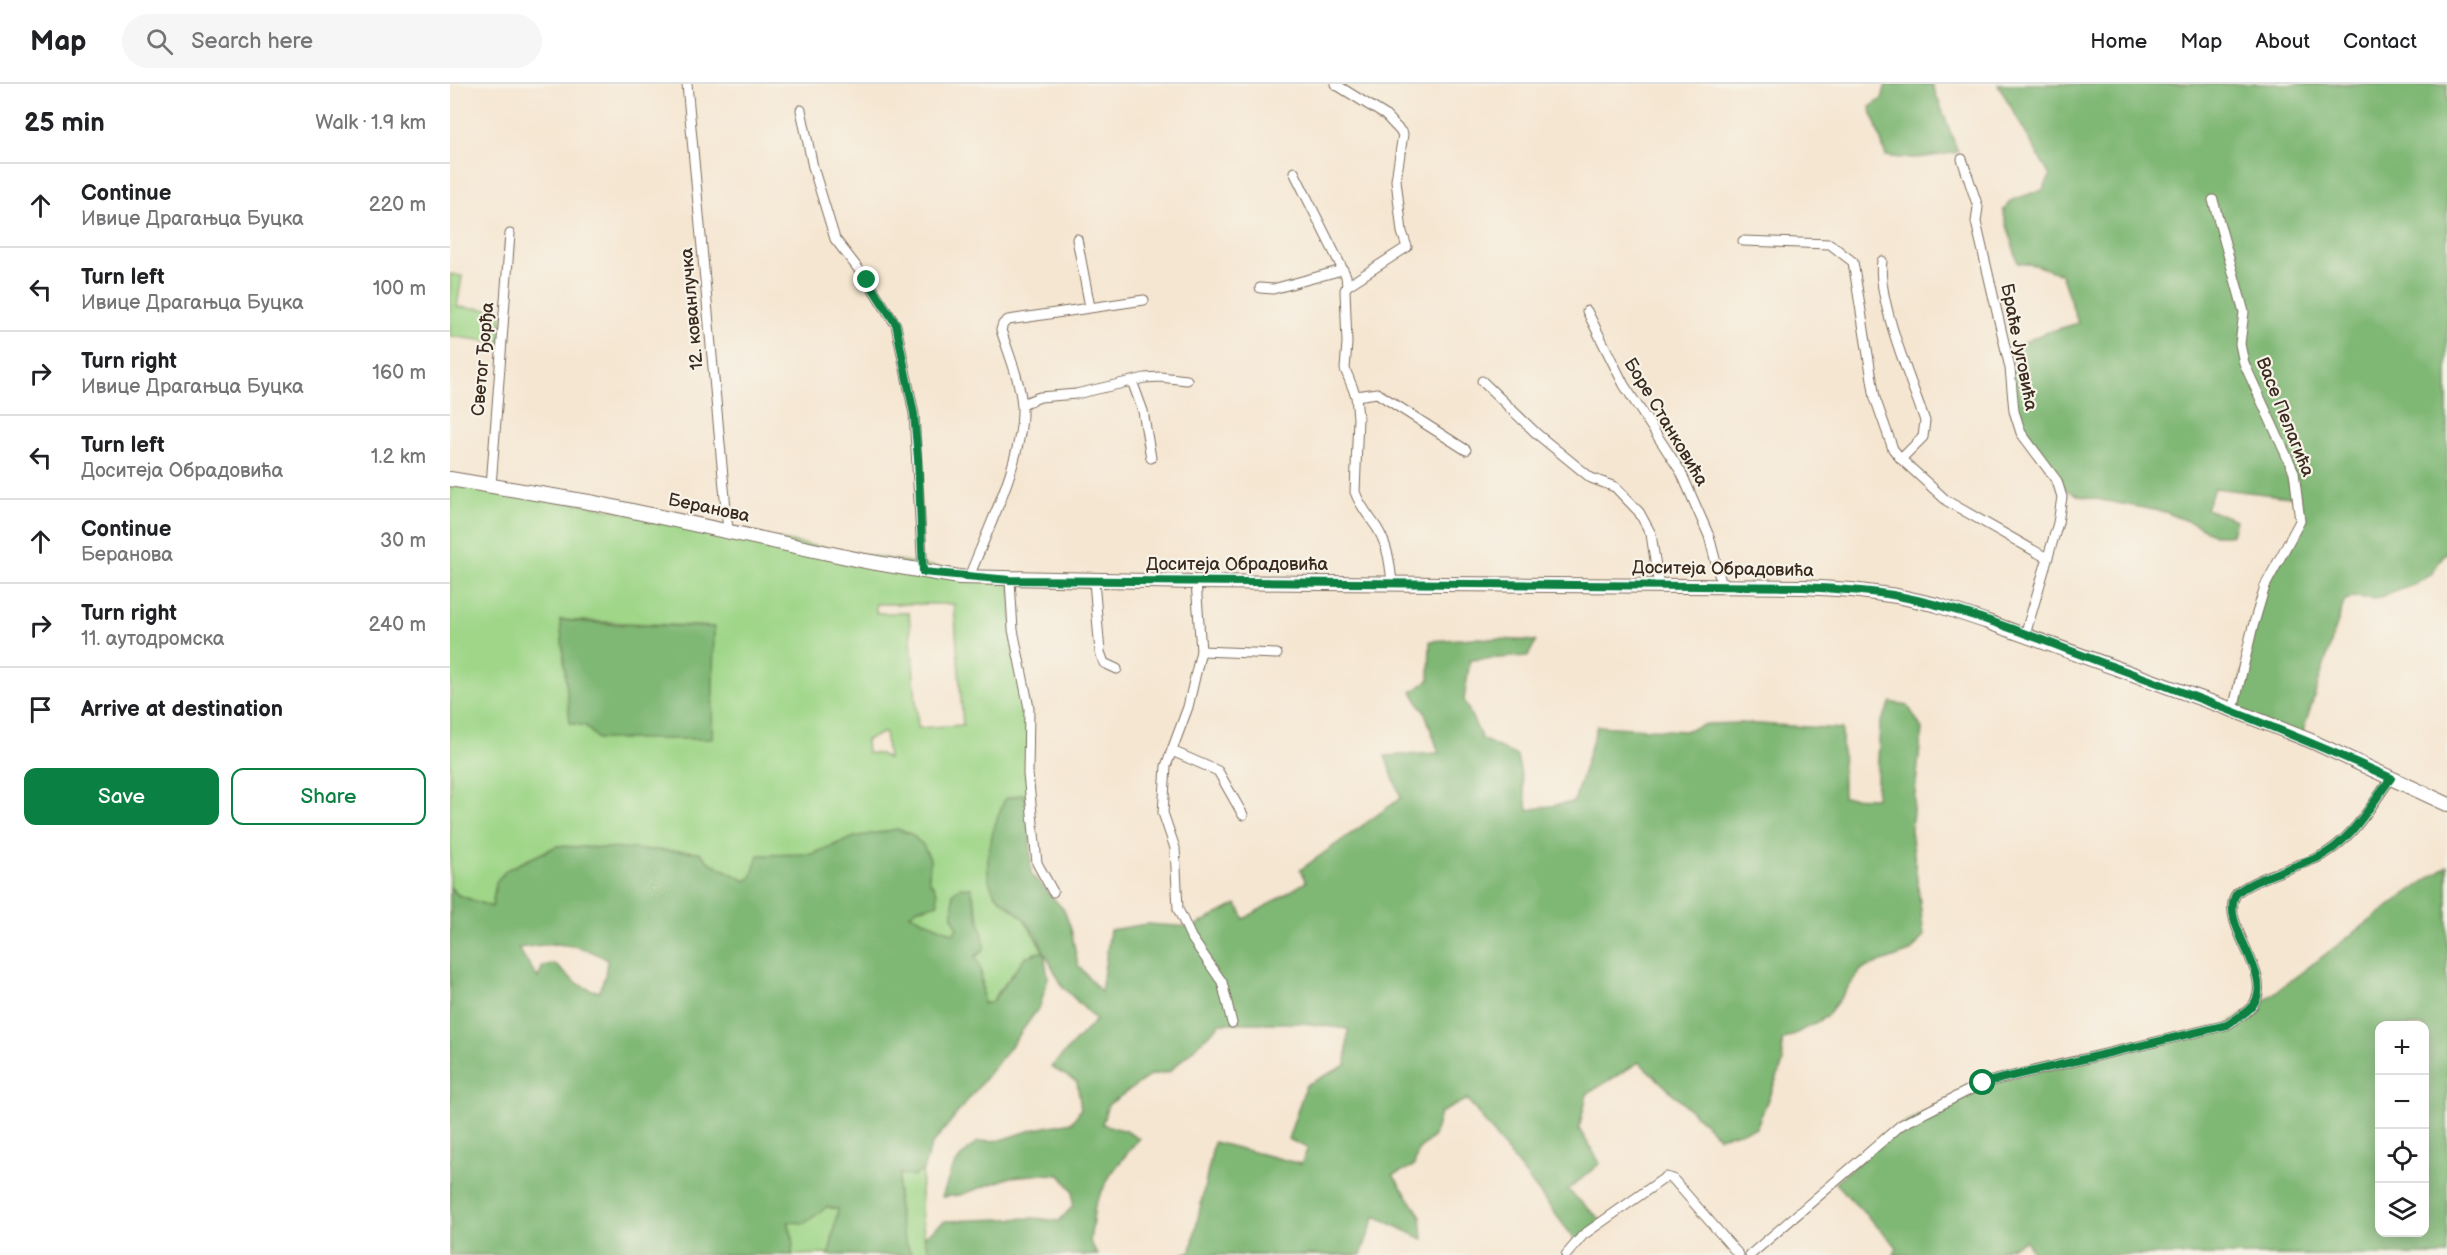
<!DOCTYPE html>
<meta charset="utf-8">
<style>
body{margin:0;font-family:"Balsamiq Sans",sans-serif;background:#f6f6f6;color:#202124}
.controls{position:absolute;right:18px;bottom:18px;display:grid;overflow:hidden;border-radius:12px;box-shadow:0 3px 15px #0003}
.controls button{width:54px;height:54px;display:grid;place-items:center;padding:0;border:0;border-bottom:2px solid #e0e0e0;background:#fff;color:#202124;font:30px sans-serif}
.stop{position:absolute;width:18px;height:18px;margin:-14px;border:4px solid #0b8043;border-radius:50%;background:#fff}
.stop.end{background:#0b8043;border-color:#fff;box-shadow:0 2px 6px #0008}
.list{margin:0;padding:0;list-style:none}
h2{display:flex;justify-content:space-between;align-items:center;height:78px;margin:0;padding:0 24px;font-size:26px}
h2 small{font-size:20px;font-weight:400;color:#757577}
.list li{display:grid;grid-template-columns:39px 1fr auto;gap:18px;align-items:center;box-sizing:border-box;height:84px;padding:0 24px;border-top:2px solid #e0e0e0}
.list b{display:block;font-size:22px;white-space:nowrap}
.list p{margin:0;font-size:20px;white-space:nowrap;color:#757577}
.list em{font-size:20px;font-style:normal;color:#757577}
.actions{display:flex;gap:12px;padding:18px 24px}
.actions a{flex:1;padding:14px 0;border:2px solid #0b8043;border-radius:12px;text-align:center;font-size:21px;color:#0b8043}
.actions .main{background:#0b8043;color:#fff}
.icon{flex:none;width:33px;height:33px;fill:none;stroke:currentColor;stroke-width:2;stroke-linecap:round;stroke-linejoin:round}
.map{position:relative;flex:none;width:1997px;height:1171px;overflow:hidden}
header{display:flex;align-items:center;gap:36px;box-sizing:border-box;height:84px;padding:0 30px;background:#fff;border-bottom:2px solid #e0e0e0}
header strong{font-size:28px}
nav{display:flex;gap:33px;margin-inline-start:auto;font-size:21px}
.search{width:420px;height:54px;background:#f6f6f6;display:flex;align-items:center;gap:15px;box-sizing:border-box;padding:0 21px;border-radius:33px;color:#757577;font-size:22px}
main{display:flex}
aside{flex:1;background:#fff}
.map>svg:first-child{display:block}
</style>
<header>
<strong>Map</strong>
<div class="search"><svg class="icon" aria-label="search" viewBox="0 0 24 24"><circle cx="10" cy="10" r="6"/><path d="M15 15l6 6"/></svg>Search here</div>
<nav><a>Home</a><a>Map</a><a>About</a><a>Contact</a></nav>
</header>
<main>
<aside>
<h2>25 min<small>Walk · 1.9 km</small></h2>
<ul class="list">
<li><svg class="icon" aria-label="ahead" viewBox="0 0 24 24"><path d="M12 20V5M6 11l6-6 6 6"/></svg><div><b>Continue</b><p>Ивице Драгањца Буцка</p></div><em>220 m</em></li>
<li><svg class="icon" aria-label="left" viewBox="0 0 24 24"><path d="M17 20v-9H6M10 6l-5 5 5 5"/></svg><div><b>Turn left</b><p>Ивице Драгањца Буцка</p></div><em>100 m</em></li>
<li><svg class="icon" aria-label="right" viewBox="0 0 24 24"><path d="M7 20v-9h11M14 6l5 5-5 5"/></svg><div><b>Turn right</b><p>Ивице Драгањца Буцка</p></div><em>160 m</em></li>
<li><svg class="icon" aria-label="left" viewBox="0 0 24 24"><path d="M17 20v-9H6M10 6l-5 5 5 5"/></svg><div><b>Turn left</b><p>Доситеја Обрадовића</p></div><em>1.2 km</em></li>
<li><svg class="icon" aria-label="ahead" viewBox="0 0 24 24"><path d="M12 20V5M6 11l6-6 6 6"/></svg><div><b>Continue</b><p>Беранова</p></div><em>30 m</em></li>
<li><svg class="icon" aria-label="right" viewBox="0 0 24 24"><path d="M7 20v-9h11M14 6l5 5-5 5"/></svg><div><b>Turn right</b><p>11. аутодромска</p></div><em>240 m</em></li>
<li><svg class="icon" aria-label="arrive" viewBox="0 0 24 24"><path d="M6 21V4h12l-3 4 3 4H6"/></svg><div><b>Arrive at destination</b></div></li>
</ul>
<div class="actions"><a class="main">Save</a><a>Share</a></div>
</aside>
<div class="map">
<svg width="1997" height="1171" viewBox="0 0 1997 1171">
<rect width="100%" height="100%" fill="#f7f3e8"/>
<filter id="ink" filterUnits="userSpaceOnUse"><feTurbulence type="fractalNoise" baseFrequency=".0167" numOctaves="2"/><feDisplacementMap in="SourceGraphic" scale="12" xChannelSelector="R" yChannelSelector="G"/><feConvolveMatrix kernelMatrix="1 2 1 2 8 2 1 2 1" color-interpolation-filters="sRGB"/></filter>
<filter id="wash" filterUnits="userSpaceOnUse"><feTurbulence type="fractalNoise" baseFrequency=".008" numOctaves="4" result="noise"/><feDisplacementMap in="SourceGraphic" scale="24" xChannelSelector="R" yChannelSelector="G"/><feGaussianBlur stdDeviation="1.35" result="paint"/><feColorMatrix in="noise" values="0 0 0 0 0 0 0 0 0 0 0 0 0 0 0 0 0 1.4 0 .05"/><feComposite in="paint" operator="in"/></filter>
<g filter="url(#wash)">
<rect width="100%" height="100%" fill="#f5e6d1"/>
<g fill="#9fd688" stroke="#6d8053" stroke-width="1.5" fill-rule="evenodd">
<path d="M0,190L12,192L7,223L53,226L51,259L0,252Z"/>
<path d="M0,395L278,447L560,496L563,546L579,624L580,708L544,809L574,835L594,868L584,869L548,907L542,918L532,920C533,903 534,888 525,873L532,868L530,837L521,804L503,809V834L508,843L504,850L459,830L468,824L477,823L487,808L479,796V786L393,757L362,770L342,771L296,797L259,778L249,768L107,762L56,786L46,799L42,823L8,811L0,803ZM426,520H504L513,641L468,644L459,529H426ZM110,536L264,543L145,651L136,642L124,639ZM435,648L438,675L430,670L417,669L416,656Z"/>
<path d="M473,1086C469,1117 470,1142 481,1171H462C448,1145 445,1117 450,1088L463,1093Z"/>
<path d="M376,1123L389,1125L380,1170L342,1171L343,1155L338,1137L355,1139Z"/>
</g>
<g fill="#7fb774" stroke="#5d7049" stroke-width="1.5" fill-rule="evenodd">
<path d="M1436,0H1482L1508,68C1484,72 1460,77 1436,72L1420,23L1432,15Z"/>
<path d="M1548,0H1997V469L1994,470L1981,491L1966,500L1925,515L1904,513L1894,518L1851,654L1783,626L1815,502L1850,437L1848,414L1764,404L1756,425L1786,436L1782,451H1764L1747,441L1715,428L1630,412L1610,403L1564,327L1560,284L1569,261L1592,250L1628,239L1611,190L1585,181L1568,179L1553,127L1564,115L1593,106L1600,92Z"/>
<path d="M110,536L163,540L264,543L262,655H147L136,642L120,639Z"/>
<path d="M1026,554L1086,557L1078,572L1020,576L1014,616L1032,655L1067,672L1078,726L1124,718L1147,642L1234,647L1257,640L1290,639L1392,645L1393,713L1426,714L1430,640L1441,618L1458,622L1472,645L1461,746L1474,852L1460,868L1412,885L1376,933L1332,957L1333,979L1306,1044L1269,1053L1189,978L1137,1010L1129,1045L1150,1079L1118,1106L1153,1138L1126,1157L1017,1015L990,1029L984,1052L968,1066L964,1082L943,1091L971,1132L973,1155L925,1132L911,1171H730L741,1167L764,1058L851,1080L858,1064L838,1055L856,1001L896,981L898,945L852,939H771L719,988L701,991L658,1021L652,1040L676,1047L689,1054L661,1090L645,1121L640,1157L648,1171H481L474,1153L495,1137L584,1134L609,1137L623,1122V1107L610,1091L593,1090L561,1093L510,1111L492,1113L501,1087L510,1074L527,1058L551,1056L585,1045L622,1038L631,1025L627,998L601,983L646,936L613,903L594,868L598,894L590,922L561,962L481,1062L473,1086L463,1093L450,1089C445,1117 448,1145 462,1171H379L388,1125L377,1123L355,1139L338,1138L343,1155L342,1171H0V803L8,811L42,823L46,799L56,786L107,762L249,768L259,778L296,797L301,794L308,771L362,770L405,753L447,745L461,750L473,761L480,775L479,796L487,808L488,820L468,824L460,830L504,850L507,843L503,834V809L511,803L521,804L534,856V865L525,873L530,882L533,920L542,918L575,873L594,867C589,856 583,845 574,835C566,826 554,820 546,810C527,789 545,737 555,715L573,710L580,722L581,790L614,826L621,845L628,881L651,908L660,846L697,840L743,843L787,820L794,835L856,798L850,786L951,714L935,672L989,669L975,629L962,608L979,596L980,557ZM102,860C123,861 139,864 157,876L155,892L149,907C134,907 115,890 105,880L93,882L88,894L68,864Z"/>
<path d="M1997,782V1171H1583L1576,1156L1541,1171H1444L1447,1163L1385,1099L1451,1041L1528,1002L1777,941L1807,922L1946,817ZM1930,942H1974V1148H1930Z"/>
</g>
</g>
<g filter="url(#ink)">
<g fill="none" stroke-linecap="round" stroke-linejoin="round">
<g stroke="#7c6c5d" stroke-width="11">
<g id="minor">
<path d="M237,0L278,447"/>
<path d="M885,0L935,31L953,50L946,96L952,148L957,163L897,202L895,206L897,259L895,285L906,312L908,334L905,408C910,422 919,432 927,444C938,462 940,479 942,499"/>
<path d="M351,26L363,83L385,155L417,196L446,241L464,330L473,488"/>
<path d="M1512,75L1528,123L1526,138L1560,284L1564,327L1571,349L1607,397L1612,413L1608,439L1575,551"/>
<path d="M844,88L896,192L897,202"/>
<path d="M1763,116L1794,228L1790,260L1794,279L1844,388L1850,437L1815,502L1802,546L1783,626"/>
<path d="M627,155L640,223"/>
<path d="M1293,157L1380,160L1403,178L1425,314L1443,365L1451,375"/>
<path d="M1432,177C1426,214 1462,299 1475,337L1473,353L1451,375L1497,417L1597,474"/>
<path d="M810,204L823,205L892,186"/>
<path d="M1137,227L1174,301L1231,388L1259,452L1272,502"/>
<path d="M682,297L693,327L701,374"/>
<path d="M1032,297L1087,350L1141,394L1165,403L1189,428L1201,450L1209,502"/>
<path d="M906,312L927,309L1016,366"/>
<path d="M572,320L590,313L626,310L695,294L710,293L737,296"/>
<path d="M41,402L60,150"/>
<path d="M519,493C538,444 574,374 572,322C570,296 559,271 551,246L553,240L558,236L694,216"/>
<path d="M560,496L563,546L579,624L578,690L587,779L603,808"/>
<path d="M644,497L650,568L654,579L667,585"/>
<path d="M746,498L751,567L738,623L716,682L713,729L725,764L728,825L741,853L772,898L782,939"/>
<path d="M751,567L827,570"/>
<path d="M722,667L768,687L793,731"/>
<path d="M1116,1171L1133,1151L1216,1093L1223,1095L1289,1171"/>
<path d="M1300,1171L1451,1041L1533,999L1777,941C1786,935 1800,928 1805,918C1822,889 1771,841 1785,812C1792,798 1851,781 1867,774C1900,759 1921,722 1941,694"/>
</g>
</g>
<g stroke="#7c6c5d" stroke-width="16">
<path id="secondary" d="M0,395L145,419L415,477L509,493L746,498L1354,503L1402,506L1447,512L1487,521L1535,537L1783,626L1861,657L1997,720"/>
</g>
<use href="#minor" stroke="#fff" stroke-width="9"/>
<use href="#secondary" stroke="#fff" stroke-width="14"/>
</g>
</g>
<g fill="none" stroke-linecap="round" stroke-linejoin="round" filter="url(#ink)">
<path stroke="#0b8043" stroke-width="8" d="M417,196L446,240L455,286L464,330L468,375L473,488L560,496L1354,503C1385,505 1417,506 1448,512C1522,526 1593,557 1664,583C1758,617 1850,652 1941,694C1920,722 1900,759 1867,774C1851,781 1792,798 1785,812C1771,841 1822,889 1805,918C1800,928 1786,934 1777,941L1533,999"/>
</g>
<g text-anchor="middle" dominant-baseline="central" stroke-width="4.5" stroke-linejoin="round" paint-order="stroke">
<g font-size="18" fill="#3b2a1e" stroke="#f7f3e8">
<text transform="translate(242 225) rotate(-95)">12. кованлучка</text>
<text transform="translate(1569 263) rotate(79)">Браће Југовића</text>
<text transform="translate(33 275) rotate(-85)">Светог Ђорђа</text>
<text transform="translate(1835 333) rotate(68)">Васе Пелагића</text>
<text transform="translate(1216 338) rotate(59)">Боре Станковића</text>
<text transform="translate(259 424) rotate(12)">Беранова</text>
<text x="787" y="480">Доситеја Обрадовића</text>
<text transform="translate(1273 485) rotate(1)">Доситеја Обрадовића</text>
</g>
</g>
</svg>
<div class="controls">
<button>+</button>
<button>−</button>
<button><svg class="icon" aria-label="locate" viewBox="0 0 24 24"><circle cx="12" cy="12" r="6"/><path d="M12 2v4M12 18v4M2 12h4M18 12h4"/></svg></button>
<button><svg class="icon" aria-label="layers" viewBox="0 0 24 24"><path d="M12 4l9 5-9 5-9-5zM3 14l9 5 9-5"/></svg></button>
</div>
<div class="stop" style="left:1533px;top:999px"></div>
<div class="stop end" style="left:417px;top:196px"></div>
</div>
</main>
